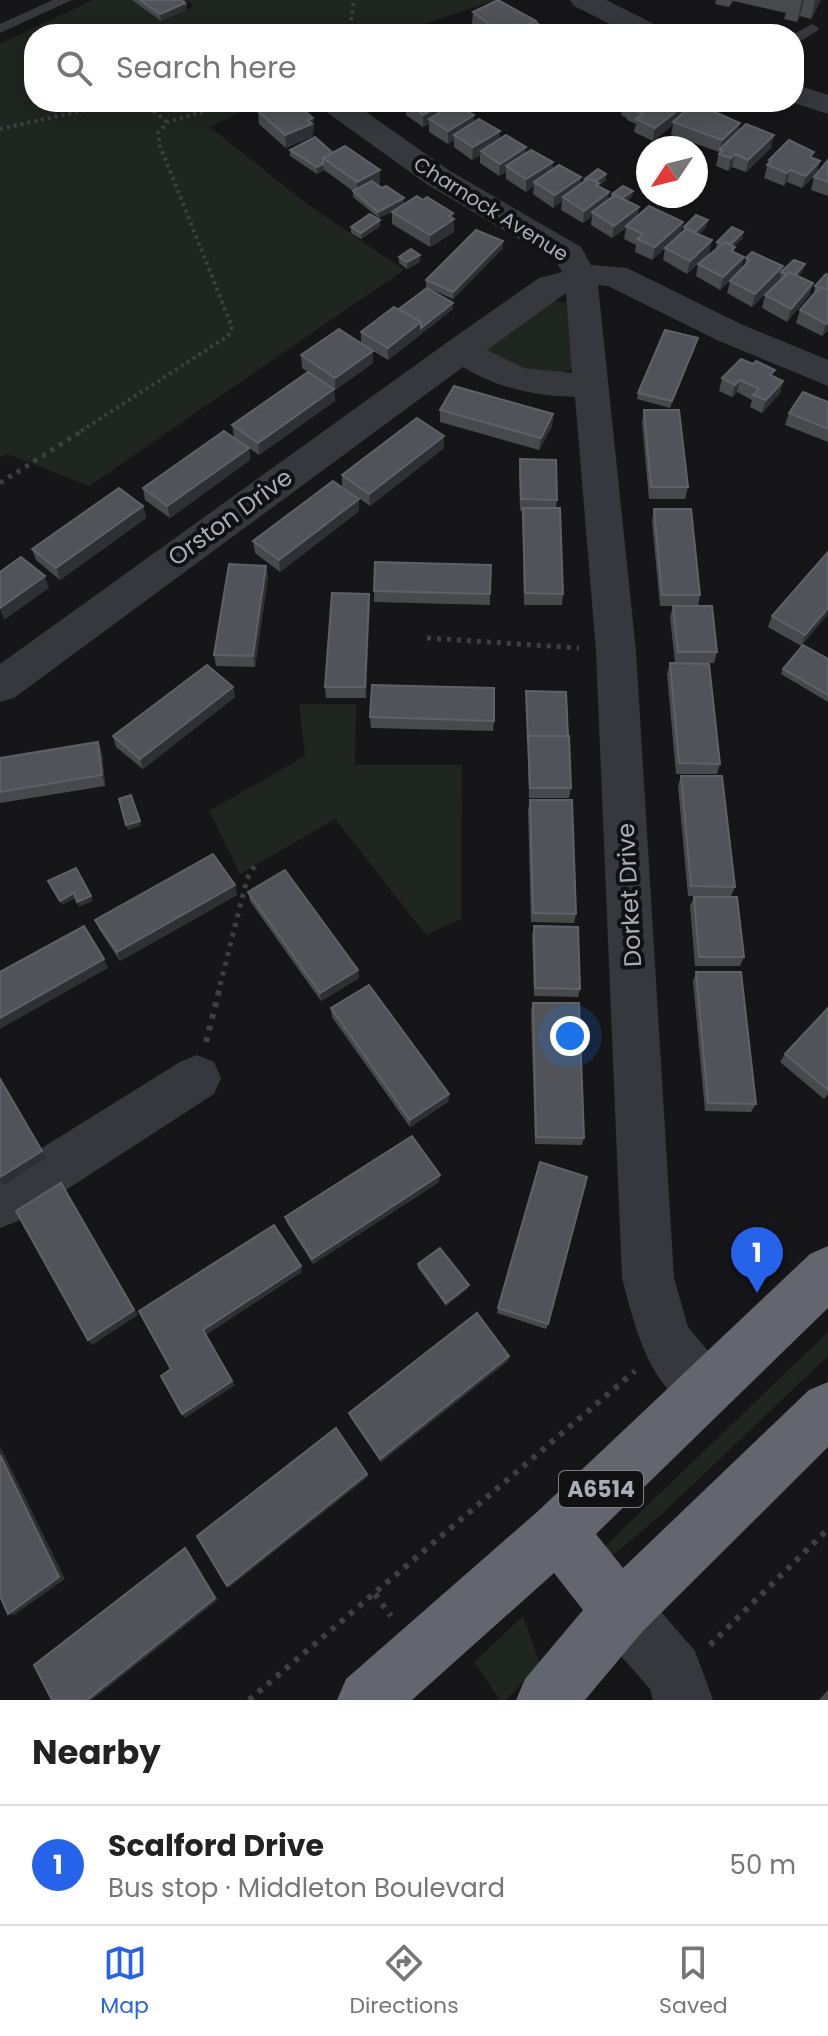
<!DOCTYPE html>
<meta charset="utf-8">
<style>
body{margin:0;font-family:Poppins,sans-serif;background:#f6f6f6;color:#222}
.compass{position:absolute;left:636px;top:136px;width:72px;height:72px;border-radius:50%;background:#fff;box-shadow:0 4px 20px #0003;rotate:235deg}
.you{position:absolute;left:570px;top:1036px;width:28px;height:28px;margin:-20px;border:6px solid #fff;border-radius:50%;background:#1a73e8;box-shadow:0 0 0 12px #1a73e833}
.badge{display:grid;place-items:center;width:52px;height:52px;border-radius:50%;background:#2563eb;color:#fff;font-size:26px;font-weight:700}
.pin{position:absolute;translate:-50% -66px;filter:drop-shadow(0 2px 4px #0008)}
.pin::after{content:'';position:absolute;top:42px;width:28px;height:24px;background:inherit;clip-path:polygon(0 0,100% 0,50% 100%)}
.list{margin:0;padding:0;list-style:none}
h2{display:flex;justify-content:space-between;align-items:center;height:104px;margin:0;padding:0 32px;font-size:34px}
h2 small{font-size:26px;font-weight:400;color:#767676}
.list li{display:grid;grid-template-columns:52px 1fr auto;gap:24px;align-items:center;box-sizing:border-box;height:120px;padding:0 32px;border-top:2px solid #e0e0e0}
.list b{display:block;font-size:30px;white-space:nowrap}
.list p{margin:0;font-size:26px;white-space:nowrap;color:#767676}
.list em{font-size:26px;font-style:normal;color:#767676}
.icon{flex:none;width:44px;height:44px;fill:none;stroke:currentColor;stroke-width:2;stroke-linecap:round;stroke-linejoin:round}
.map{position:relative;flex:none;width:828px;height:1700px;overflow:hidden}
.search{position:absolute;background:#fff;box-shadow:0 4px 20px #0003;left:24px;right:24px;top:24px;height:88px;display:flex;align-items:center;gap:20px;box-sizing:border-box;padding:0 28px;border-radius:32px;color:#767676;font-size:30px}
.sheet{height:224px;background:#fff}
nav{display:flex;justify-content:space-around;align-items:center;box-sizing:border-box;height:112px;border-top:2px solid #e0e0e0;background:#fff;font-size:22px;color:#767676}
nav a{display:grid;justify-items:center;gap:4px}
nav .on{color:#2563eb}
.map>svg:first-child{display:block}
</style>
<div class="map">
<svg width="828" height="1700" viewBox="0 0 828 1700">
<rect width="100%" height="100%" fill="#161618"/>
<g fill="#1e261f">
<path d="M93,0H132L161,21L194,6L186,0H496L396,34H34V102H263L210,127L303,201L404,270L89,486L7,454L0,457V44Z"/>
<path d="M552,301L569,303L575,367C550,384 511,367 488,355L486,344Z"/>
<path d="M299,704H356L355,765H462L461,919L426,935L335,819L240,874L209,811L305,756Z"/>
<path d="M828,1332V1356L662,1514L612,1556L603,1548Z"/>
<path d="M523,1616L540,1664L506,1700H500L474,1662Z"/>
</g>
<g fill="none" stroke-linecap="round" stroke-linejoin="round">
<g stroke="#3d3f44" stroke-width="4" stroke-dasharray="3 4" stroke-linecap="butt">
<path d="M182,0L187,4L182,6"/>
<path d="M349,34L354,0"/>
<path d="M143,102L167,122"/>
<path d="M0,129L121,102"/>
<path d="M81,431L228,336L232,327L160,146L158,133L168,122L237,102"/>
</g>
<g stroke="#3d3f44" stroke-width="5" stroke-dasharray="4 6" stroke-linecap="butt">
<path d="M0,483L85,429"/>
<path d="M427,638L579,648"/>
<path d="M220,985L247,879L257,862"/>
</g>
<g stroke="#3d3f44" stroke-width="6" stroke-dasharray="5 7" stroke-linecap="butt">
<path d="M206,1042L221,983"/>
<path d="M375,1594L391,1616"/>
<path d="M710,1645L828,1529"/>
<path d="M249,1700L635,1371"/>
</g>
<g fill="#37383d" fill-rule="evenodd">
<path d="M53,0H72L0,33V24Z"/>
<path d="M812,24L819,28L817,31L794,45V34Z"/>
</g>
<g fill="#37383d" fill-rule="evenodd">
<path d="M570,0H606L662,28L666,34H630L574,6Z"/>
<path d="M794,84L828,95V114L791,102H794Z"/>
<path d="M317,102H352L450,171L581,247L591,265L627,268L743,325L828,360V386L719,341L608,286L598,285L636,651L674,1278L688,1327L724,1370L732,1389L724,1408L705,1416C650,1393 636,1331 622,1278L596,651L575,397C535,396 497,388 463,367L14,698L0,702V664L449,341L539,278L562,272L556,261L428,185L321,108ZM566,293L572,373L524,368L487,350Z"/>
<path d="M197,1055L214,1062L221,1078L214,1094L18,1221L0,1228V1174L180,1062Z"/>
<path d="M621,1582L642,1590L695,1651L713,1700H653L650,1689L600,1632L592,1611L600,1590Z"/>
</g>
<path fill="#63666e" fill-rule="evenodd" d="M828,1246V1308L596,1534L623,1568L809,1390L828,1382V1447L642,1632L585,1700H516L525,1679L583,1610L554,1573L412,1700H337L346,1679L537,1512L810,1254Z"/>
</g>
<g fill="#47494d">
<path d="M132,0H181L186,10L161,21Z"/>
<path d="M716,0H821L811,19L800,16L797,22L784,19L786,13L733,1L729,7L715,4Z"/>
<path d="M473,12L535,24L556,34H485L472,24Z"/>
<path d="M390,102H451L450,106L474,115V123L500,131L499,139L526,154L553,162L552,170L581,177L580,185L585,181V179L606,180L598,186L609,192L608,200L611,198L612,194L632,197L627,201L639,207L637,217L681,234L683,232L684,227H706L699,234L712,240L709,253L687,274L663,260L665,248L652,260L635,252L636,245L624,239L626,228L612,238L591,225L592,216L583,223L561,210L562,201L553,208L533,194L534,186L526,192L506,179V172L499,176L480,163V155L472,160L454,147V140L448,144L429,132V124L423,127L406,115V108L400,111Z"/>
<path d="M613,102H689L687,109L739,130L771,148L746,172L732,167L728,171L716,166L719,152L671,135L673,125L653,141L634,132L636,124L627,120V118L621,115L622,106Z"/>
<path d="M258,111L313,118L314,131L312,132L313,136L286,148L259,124Z"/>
<path d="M290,150L333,153L380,170V183L377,185L382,188L404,198V204L453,218L454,232L430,247L392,224V212L399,208L379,218L353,197V191L324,170L317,174L290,156Z"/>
<path d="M813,158L820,161L816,174L802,188L787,182L784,186L764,178L769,160Z"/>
<path d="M828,160V196L811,190L814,177Z"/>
<path d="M380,226L361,239L351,233V227Z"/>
<path d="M743,232L742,239L734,246L735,247L734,253L744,257L741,270L720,290L696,276L698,264L717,249L716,248L717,242Z"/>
<path d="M503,248L453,299L426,287V280Z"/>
<path d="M399,257L420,262L407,269L399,263Z"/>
<path d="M746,258L783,266L781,272L803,271L798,276L813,283L809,295L787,322L762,308L765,295L781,279H780L752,307L727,293L730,281L744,267Z"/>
<path d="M828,275V330L822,336L796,323L800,310L814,293L815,286Z"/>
<path d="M453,303V309L388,360L373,351V363L335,390L334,389L335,401L259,455L249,448L250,460L170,518L145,500L143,488L234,437L232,425L308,372L302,368L301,355L361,343V332L399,309Z"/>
<path d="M698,338L696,344L670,408L637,399L638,393Z"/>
<path d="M773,376L783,381L780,393L762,413L750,407L752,400L737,392L732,397L719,391L722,378Z"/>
<path d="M828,402V442L785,425L789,413Z"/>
<path d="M440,410L553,414L552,426L539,450L440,422Z"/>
<path d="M644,410L688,487L685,499H649L642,422Z"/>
<path d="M444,436V448L370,506L342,486V475Z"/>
<path d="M520,459L557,500L556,508L563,594L562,605H524L522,511H520L519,471Z"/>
<path d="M143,506L146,518L60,580L36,560L32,549Z"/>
<path d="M654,509L700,595L698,606L717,652L714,663H675L670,617L673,606H660L652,521Z"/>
<path d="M359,511L280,572L255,553L253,541Z"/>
<path d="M266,566L268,577L255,667L216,666L214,655Z"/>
<path d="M374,591L490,594V605L374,602Z"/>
<path d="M369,594L366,698H326L325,687Z"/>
<path d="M828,614L801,646L768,627L772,616Z"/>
<path d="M828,659V702L781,674L783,669Z"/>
<path d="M670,663L720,764L717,774H676L667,674Z"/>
<path d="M233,687L235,697L143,769L116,747L113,736Z"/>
<path d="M526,691L571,788L569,798H529Z"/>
<path d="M370,717L494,721L493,731L371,728Z"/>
<path d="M98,742L102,753L105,786L0,803V758Z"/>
<path d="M681,776L735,887L731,896H688L678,786Z"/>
<path d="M530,800L576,914L574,923L531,922L528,810Z"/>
<path d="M235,885L237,895L120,961L99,929L95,920Z"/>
<path d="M248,892L359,978L321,1001L250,901Z"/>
<path d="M694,897L744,957L740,966H695L690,906Z"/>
<path d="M534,926L580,989L578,997L534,996L532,935Z"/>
<path d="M696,972L756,1104L751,1112L705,1111L693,981Z"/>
<path d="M533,1003L584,1138L582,1145L535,1144L531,1011Z"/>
<path d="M331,1008L449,1094L448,1102L410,1127L332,1017Z"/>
<path d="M828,1008V1094L824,1099L780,1062L785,1054Z"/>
<path d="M540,1162L548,1324L546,1329L497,1313Z"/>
<path d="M439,1182L313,1264L287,1223L285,1217Z"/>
<path d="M418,1264L468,1288L446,1306L418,1268Z"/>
<path d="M509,1356L508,1361L381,1462L350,1417L349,1413Z"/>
<path d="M828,1690V1700H819Z"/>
</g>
<g fill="#2f3033">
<path d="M802,0H804L800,16L797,22Z"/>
<path d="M815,0H821L811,19Z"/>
<path d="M185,3L186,10L161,21L160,14Z"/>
<path d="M514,24L513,34H498V31Z"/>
<path d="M400,102H418H406V108L400,111Z"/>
<path d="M446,102H451L450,112L429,119V124L423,127V115Z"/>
<path d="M688,102L687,114L673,122V125L653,141L655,128Z"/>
<path d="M474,115V127L454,135V140L448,144V131Z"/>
<path d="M313,118L314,131L312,132L313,136L286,148L285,135Z"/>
<path d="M740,123L738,135L720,149L722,140Z"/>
<path d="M500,131L499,144L481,151L480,155L472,160L473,147Z"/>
<path d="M774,135L771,148L746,172L748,160Z"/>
<path d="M526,147L525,160L506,166V172L499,176L500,164Z"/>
<path d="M735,154L732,167L728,171L731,158Z"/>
<path d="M820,161L816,174L802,188L806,176Z"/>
<path d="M553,162L552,174L534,182V186L526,192V179Z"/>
<path d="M323,164L324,170L317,174V167Z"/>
<path d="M380,170V183L358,195L357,182Z"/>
<path d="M790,170L787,182L784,186L787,173Z"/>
<path d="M606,174V180L598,185L597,195L593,183Z"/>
<path d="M581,177L579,190L563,197L562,201L553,208L555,195Z"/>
<path d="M633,191L632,197L620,206L621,199Z"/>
<path d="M609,192L607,205L592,212V216L583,223L584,211Z"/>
<path d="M404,198V205L379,218L378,212Z"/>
<path d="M639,207L637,219L612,238L614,226Z"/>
<path d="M453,213L454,232L430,247V235L449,216Z"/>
<path d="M380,220V226L361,239V233Z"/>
<path d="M708,220L706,227L694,239L695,232Z"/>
<path d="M683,222L681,234L652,260L655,247Z"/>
<path d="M743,232L742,239L726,253L728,247Z"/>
<path d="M712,240L709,253L687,274L690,261Z"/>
<path d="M503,241V248L453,299V292Z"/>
<path d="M420,255V262L407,269V262Z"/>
<path d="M744,257L741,270L720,290L723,277Z"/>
<path d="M805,264L803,271L791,283L793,277Z"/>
<path d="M783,266L780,279L752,307L755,294Z"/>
<path d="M813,283L809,295L787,322L791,309Z"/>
<path d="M453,303V309L421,334V328Z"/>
<path d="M421,322V334L388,360V348Z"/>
<path d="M828,322V330L822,336L826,324Z"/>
<path d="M698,338L696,344L670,408L672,401Z"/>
<path d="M373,351V363L335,390V378Z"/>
<path d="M740,380L737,392L732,397L735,385Z"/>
<path d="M783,381L780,393L762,413L766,400Z"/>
<path d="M334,389L335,401L259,455L258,443Z"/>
<path d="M553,414L552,426L539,450L541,438Z"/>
<path d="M444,436V448L370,506L369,494Z"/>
<path d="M249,448L250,460L170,518L167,506Z"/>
<path d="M359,499V511L280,572L279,560Z"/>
<path d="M143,506L146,518L60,580L56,568Z"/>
<path d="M266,566L268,577L255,667L253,656Z"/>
<path d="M45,576L49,588L4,620L0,608Z"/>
<path d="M369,594L370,605L366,698L365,687Z"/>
<path d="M828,608V614L801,646L805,635Z"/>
<path d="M233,687L235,697L143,769L140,759Z"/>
<path d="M98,742L102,753L105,786L102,775Z"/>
<path d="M140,821L141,826L128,830L126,825Z"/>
<path d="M235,885L237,895L120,961L117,952Z"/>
<path d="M74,893L76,898L62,905L60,901Z"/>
<path d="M91,896L93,901L79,907L77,902Z"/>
<path d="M104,959L108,968L0,1029V1018Z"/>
<path d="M358,970L359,978L321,1001L320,993Z"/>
<path d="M0,1077L46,1158L4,1185L0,1180Z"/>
<path d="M449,1094L448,1102L410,1127V1120Z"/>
<path d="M440,1175L439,1182L313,1264L312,1259Z"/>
<path d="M61,1183L138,1315L92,1345L88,1340Z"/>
<path d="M301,1266L302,1272L206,1335L203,1330Z"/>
<path d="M469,1285L468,1288L446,1306V1303Z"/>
<path d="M509,1356L508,1361L381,1462L380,1459Z"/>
<path d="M232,1381L235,1385L185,1418L182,1414Z"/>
<path d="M0,1446L65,1579L14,1615L8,1614Z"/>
<path d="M367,1474L368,1477L230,1587L227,1586Z"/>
<path d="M185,1548L188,1550L218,1600L92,1700H87Z"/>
</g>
<g fill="#525359" stroke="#5f6168" stroke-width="2">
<path d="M140,0H181L185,3L160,14Z"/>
<path d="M498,0L536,21L521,28L514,24L498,31L473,12Z"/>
<path d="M537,23L556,34H515Z"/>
<path d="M281,102H287L289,104L294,102L313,118L308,120L312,124L285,135L258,111Z"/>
<path d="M406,102H446L423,115Z"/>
<path d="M623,102H688L655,128L636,119L643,114L629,108L631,106Z"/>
<path d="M694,103L740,123L722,140L673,122Z"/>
<path d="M454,104L474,115L448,131L429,119Z"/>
<path d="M479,119L500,131L473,147L454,135Z"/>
<path d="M746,124L774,135L748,160L735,154L731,158L719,154L722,150L720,149Z"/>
<path d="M506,135L526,147L500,164L481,151Z"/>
<path d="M315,137L333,153L323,158V164L317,167L290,150Z"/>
<path d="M789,140L814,152L810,157L820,161L806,176L790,170L787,173L767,165L771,161L769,160Z"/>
<path d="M345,146L380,170L357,182L323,158Z"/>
<path d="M531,150L553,162L526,179L506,166Z"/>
<path d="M828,160V182L814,177Z"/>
<path d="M559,165L581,177L555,195L534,182Z"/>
<path d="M598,169L606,174L596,181L591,179L588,180L585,179Z"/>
<path d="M591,179L599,183L596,185L609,192L584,211L563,197L586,180Z"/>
<path d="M372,181L382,188L386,186L404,198L378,212L353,191Z"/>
<path d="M623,186L633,191L622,198L615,195L614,196L612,194Z"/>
<path d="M615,195L639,207L614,226L592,212Z"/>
<path d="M417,196L423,200L427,197L453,213L449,216L454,219L430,235L392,212Z"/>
<path d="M649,206L683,222L655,247L637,239L643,234L626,226Z"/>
<path d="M370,214L380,220L361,233L351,227Z"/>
<path d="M696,215L708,220L695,232L684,227Z"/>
<path d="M732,227L743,232L730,245L725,242L723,244L717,242Z"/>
<path d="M686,229L712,240L690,261L665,248Z"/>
<path d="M476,230L503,241L453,292L426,280Z"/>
<path d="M725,242L735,247L731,251L744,257L723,277L698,264Z"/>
<path d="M411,249L420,255L407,262L399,257Z"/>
<path d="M752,252L783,266L755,294L730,281L750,260L746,258Z"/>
<path d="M794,260L805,264L795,275L789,272L787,274L781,272Z"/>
<path d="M789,272L813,283L791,309L765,295Z"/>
<path d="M826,274L828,275V288L826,290L815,286Z"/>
<path d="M820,287L828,290V322L826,324L800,310Z"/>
<path d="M427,288L453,303L421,328V322L399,309Z"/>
<path d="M394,307L421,322L388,348L361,332Z"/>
<path d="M339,329L373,351L335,378L301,355Z"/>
<path d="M665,330L698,338L672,401L638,393Z"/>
<path d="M741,359L753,364L756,361L775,370L770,375L783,381L766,400L753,395L759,389L749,384L740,380L735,385L722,378Z"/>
<path d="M308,372L334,389L258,443L232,425Z"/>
<path d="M454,386L553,414L541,438L440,410Z"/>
<path d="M803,392L828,402V429L789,413Z"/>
<path d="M644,410H679L688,487H651Z"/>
<path d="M417,418L444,436L369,494L342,475Z"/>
<path d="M224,431L249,448L167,506L143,488Z"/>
<path d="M520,459L556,460L557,500L521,499Z"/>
<path d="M333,481L359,499L279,560L253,541Z"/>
<path d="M119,488L143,506L56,568L32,549Z"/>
<path d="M523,508H560L563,594L525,593Z"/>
<path d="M654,509H691L700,595H662Z"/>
<path d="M828,552V608L805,635L772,616Z"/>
<path d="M21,557L45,576L0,608V572Z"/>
<path d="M375,562L491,565L490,594L374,591Z"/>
<path d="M229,564L266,566L253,656L214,655Z"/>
<path d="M332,593L369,594L365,687H325Z"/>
<path d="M673,606H712L717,652H678Z"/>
<path d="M803,645L828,659V695L783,669Z"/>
<path d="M670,663L709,664L720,764L679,763Z"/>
<path d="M207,665L233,687L140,759L113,736Z"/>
<path d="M372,685L494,688V721L370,717Z"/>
<path d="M526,691L566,692L568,736H528V741Z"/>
<path d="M528,736H569L571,788H530Z"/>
<path d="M98,742L102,775L0,792V758Z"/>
<path d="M681,776H722L735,887L691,886Z"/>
<path d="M131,795L140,821L126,825L119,799Z"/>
<path d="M530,800H572L576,914L533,913Z"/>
<path d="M213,854L235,885L117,952L95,920Z"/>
<path d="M76,868L91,896L77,902L74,893L60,901L48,881Z"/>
<path d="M285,870L358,970L320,993L248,892Z"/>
<path d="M694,897H737L744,957H699Z"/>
<path d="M84,926L104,959L0,1018V972Z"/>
<path d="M534,926L578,927L580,989L535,988Z"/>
<path d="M696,972H741L756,1104L708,1103Z"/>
<path d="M369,985L449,1094L410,1120L331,1008Z"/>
<path d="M533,1003H579L584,1138L536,1137Z"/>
<path d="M828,1008V1090L785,1054Z"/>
<path d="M0,1079L42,1151L0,1177Z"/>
<path d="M412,1136L440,1175L312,1259L285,1217Z"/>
<path d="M540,1162L587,1177L548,1324L498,1308Z"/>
<path d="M61,1183L134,1310L88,1340L16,1211Z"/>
<path d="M274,1225L301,1266L203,1330L232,1381L182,1414L161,1376L171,1369L139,1311Z"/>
<path d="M440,1248L469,1285L446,1303L418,1264Z"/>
<path d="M477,1313L509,1356L380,1459L349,1413Z"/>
<path d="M336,1428L367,1474L227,1586L197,1536Z"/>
<path d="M0,1455L59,1577L8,1614L0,1596Z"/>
<path d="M185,1548L215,1598L87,1700H52L34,1665Z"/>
</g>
<g text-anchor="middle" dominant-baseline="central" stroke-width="8" stroke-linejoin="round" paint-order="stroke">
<g font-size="20" fill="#a8adb8" stroke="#111113">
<text transform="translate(491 209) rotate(32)">Charnock Avenue</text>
</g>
<rect fill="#111113" stroke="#7b7e86" stroke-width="2" x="559" y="1471" width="84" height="36" rx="6"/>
<g font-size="22" font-weight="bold" fill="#a8adb8">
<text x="601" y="1489">A6514</text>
</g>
<g font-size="24" fill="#a8adb8" stroke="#111113">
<text transform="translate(230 517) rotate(-36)">Orston Drive</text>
<text transform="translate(629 895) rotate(-93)">Dorket Drive</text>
</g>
</g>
</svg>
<svg class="compass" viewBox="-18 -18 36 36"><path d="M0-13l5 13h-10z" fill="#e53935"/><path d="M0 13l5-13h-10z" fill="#767676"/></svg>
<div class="you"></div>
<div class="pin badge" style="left:757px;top:1293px">1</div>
<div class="search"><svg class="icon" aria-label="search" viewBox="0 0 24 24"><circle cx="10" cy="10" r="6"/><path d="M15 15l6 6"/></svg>Search here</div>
</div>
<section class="sheet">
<h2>Nearby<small></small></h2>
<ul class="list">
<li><span class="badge">1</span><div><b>Scalford Drive</b><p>Bus stop · Middleton Boulevard</p></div><em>50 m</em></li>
</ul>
</section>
<nav>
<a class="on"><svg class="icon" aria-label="map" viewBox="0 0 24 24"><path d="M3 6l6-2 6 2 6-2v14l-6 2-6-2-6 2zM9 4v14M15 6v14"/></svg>Map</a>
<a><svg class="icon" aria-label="directions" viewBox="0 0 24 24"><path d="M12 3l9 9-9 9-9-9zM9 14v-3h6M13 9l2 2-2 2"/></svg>Directions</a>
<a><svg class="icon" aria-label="saved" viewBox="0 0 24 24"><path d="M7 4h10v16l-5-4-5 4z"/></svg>Saved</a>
</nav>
